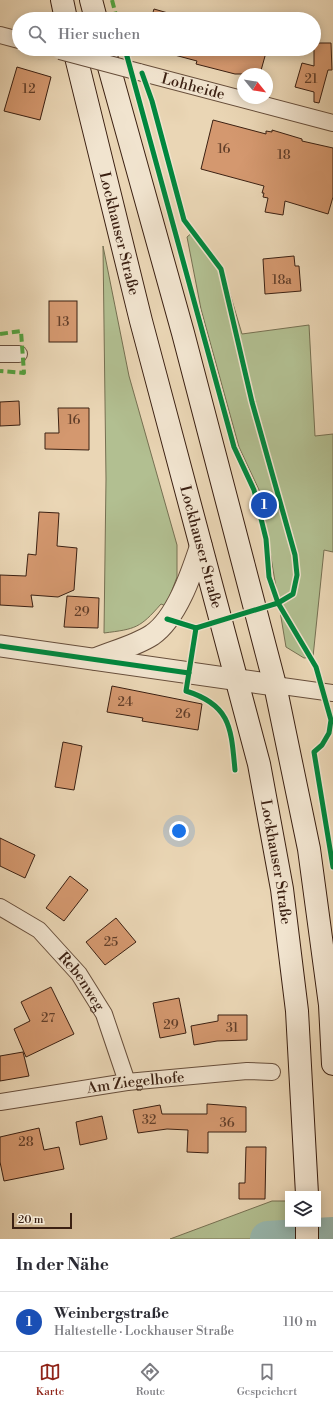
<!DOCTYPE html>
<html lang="de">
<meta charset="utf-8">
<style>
body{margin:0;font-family:"Libre Bodoni",serif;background:#f7f7f7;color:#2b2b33}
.controls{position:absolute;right:12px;bottom:12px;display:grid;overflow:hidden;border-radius:0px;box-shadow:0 2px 10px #0003}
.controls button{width:36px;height:36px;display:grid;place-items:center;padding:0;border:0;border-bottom:1px solid #e1e1e2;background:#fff;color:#2b2b33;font:20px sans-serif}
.compass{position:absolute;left:237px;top:68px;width:36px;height:36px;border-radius:50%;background:#fff;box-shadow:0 2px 10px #0003;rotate:120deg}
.scale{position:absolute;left:12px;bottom:10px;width:60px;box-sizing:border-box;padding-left:4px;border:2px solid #3b2012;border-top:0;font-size:11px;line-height:14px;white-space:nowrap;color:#3b2012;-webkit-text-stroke:3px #f1e4cf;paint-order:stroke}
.you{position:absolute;left:179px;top:831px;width:14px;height:14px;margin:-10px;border:3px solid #fff;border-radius:50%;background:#1a73e8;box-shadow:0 0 0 6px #1a73e833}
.badge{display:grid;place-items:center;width:26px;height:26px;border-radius:50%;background:#8f2418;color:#fff;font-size:13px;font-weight:700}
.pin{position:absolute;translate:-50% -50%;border:2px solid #fff;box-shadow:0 1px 4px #0006}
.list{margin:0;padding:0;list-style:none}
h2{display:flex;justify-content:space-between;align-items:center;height:52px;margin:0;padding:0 16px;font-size:17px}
h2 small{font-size:13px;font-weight:400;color:#7c7c81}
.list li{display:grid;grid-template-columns:26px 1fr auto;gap:12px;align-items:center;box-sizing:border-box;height:60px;padding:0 16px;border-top:1px solid #e1e1e2}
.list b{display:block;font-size:15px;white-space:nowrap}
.list p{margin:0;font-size:13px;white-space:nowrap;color:#7c7c81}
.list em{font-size:13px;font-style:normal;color:#7c7c81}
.icon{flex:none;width:22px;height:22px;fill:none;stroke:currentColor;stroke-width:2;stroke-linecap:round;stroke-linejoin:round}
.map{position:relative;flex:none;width:333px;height:1239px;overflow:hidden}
.search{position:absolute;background:#fff;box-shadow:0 2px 10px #0003;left:12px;right:12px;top:12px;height:44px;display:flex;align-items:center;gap:10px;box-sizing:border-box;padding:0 14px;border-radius:22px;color:#7c7c81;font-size:15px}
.sheet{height:112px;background:#fff}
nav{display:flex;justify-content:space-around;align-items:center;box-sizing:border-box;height:56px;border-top:1px solid #e1e1e2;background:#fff;font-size:11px;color:#7c7c81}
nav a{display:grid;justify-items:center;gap:2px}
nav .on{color:#8f2418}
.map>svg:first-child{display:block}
</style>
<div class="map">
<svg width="333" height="1239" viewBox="0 0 333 1239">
<rect width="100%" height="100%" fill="#ead6b5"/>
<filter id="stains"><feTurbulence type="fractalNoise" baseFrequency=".005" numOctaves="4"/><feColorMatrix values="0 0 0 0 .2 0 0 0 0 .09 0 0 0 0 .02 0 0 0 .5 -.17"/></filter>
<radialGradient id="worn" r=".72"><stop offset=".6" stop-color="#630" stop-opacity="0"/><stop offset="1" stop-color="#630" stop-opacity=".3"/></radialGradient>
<g fill="#b2bf91" stroke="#767052">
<path d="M194,231L222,267L242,334L309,325L315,436L333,434V552L324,550L313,657L304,658L286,647L260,492L239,447L201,309L187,237Z"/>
<path d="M103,246L129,376L177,545V577L166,606L161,604C140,628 136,629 104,633L106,479Z"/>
<path d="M272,1201H288L290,1239H170Z"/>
</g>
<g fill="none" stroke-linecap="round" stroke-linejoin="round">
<path stroke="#98b9b1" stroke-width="36" d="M268,1239L333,1235"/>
</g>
<g fill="#d4986f" stroke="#3b2012">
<path d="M154,9L189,19H151Z"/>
<path d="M314,43H331L332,70H328L319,103L314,102V92L295,87L302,63L314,66Z"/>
<path d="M152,49H267L260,74H235L196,64L197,61Z"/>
<path d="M17,67L51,77L40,120L4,111Z"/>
<path d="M213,120L266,134V131L272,132V130L302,139V141L333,148V197L328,214L285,201L283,215L265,212L268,198L263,197L264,193H262L264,186L201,169Z"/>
<path d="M294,256L295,266H299L301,291L265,294L263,259Z"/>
<rect x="49" y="301" width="28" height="41"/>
<path d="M19,401L20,425L0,426V402Z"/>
<path d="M58,408H89V450L45,449V433H59Z"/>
<path d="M39,512L59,513L57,546L77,548L74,590L58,597L31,595L33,607L0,605V575L26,576L28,554L36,555Z"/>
<path d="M67,596L99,598L98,628L64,627Z"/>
<path d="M112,686L202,704L198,730L142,721L143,718L107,712Z"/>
<path d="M63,742L82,746L74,790L55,787Z"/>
<path d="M0,838L35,855L25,878L0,866Z"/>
<path d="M70,876L88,890L64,921L46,908Z"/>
<path d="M116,918L136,942L105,965L86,942Z"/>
<path d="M51,987L74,1034L26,1057L14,1029L30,1021L21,1002Z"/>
<path d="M179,998L186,1033L160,1038L153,1003Z"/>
<path d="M218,1015H247V1040L217,1041L194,1045L191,1026L218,1021Z"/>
<path d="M23,1052L29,1076L0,1081V1056Z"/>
<path d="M207,1104L246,1107V1132H208V1153L187,1152L188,1130L167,1129L138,1133L133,1110L160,1105L162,1114H207Z"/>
<path d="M102,1116L107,1139L80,1145L76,1122Z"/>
<path d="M39,1128L44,1150L59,1147L64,1169L4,1181L0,1162V1137Z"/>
<path d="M246,1147H266L265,1199H239V1183H245Z"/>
</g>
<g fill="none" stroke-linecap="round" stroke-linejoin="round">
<g stroke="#674e3b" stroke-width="18">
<g id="minor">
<path d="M0,35L19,40"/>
<path id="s1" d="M139,72L333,123"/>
<path d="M0,354H19"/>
<path d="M275,685L333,693"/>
<path id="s2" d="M0,907L39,930L79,974L104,1014L127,1082"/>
<path id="s3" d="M0,1102L127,1082L247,1071L272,1072"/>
</g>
</g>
<g stroke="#674e3b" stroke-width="23">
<g id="tertiary">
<path d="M0,646L275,685"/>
<path d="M95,659C114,651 135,646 152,635C177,618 192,572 201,545"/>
</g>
</g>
<g stroke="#3b2012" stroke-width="24">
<g id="secondary">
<path d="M62,0L66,19"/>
<path d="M91,0L96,19"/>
<path id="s4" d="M74,49L141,321L259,764L282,889L297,1011L307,1194"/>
<path d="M104,49L183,333L275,685L309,849L330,1005L333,1064"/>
<path d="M307,1224V1239"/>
</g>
</g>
<use href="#minor" stroke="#f1e4cf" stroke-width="16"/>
<use href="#tertiary" stroke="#f1e4cf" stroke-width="21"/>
<use href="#secondary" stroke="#f1e4cf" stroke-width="22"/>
<g stroke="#674e3b" stroke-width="18" stroke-linecap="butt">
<path id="minor-bridge" d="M60,51L139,72"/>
</g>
<use href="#minor-bridge" stroke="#f1e4cf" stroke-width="16"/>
<g stroke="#54a23f" stroke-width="4" stroke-dasharray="8 4" stroke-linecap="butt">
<path d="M112,0L117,19"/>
<path d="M0,334L21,331L24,373L0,371"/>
</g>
<g stroke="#f1e4cf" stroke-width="8">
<g id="cycleway">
<path d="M125,49L234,447L254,490L266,539L269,577L278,603L316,667L331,720L329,733L322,745L314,752L333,867"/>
<path d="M142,73L152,101L184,220L221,269L252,402L295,555L297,575L293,594L278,603L196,628L167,619"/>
<path d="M196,628L186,691C231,705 231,728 235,770"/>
<path d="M0,646L189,673"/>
</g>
</g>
<use href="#cycleway" stroke="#00873e" stroke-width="5"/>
</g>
<g text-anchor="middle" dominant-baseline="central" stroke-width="4" stroke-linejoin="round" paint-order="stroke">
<g font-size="13" fill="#613e29">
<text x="311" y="79">21</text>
<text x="29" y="89">12</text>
<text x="224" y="149">16</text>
<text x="284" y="155">18</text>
<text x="282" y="280">18a</text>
<text x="63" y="322">13</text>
<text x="74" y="420">16</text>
<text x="82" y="612">29</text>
<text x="125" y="702">24</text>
<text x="183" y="714">26</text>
<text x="111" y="942">25</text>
<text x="48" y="1018">27</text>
<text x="171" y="1025">29</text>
<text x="232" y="1028">31</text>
<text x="149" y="1120">32</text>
<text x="227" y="1123">36</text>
<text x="26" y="1142">28</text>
</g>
<g font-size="15" fill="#3b2012" stroke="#f1e4cf">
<text stroke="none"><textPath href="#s1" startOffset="56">Lohheide</textPath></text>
<text stroke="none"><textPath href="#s4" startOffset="190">Lockhauser Straße</textPath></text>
<text stroke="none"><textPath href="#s4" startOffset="514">Lockhauser Straße</textPath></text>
<text stroke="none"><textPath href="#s4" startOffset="838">Lockhauser Straße</textPath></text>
<text stroke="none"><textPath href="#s2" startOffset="112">Rebenweg</textPath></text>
<text stroke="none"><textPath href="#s3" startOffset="137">Am Ziegelhofe</textPath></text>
</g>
</g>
<rect width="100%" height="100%" filter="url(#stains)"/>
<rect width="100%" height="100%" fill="url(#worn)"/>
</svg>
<div class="controls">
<button><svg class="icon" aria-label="layers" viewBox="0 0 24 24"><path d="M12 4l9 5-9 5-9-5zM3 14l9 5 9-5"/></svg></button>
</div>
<svg class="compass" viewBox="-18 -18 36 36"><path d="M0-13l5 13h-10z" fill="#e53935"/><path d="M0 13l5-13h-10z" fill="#7c7c81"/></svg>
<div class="scale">20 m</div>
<div class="you"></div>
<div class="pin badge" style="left:264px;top:505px;background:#1a4fb4">1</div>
<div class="search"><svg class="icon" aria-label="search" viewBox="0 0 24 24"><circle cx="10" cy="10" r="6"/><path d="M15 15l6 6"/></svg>Hier suchen</div>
</div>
<section class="sheet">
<h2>In der Nähe<small></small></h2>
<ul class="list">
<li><span class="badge" style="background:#1a4fb4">1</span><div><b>Weinbergstraße</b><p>Haltestelle · Lockhauser Straße</p></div><em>110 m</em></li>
</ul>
</section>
<nav>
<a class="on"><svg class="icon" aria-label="map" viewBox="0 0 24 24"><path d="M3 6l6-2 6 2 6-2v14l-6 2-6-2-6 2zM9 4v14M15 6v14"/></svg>Karte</a>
<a><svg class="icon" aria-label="directions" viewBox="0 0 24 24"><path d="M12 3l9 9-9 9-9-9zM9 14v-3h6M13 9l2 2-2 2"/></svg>Route</a>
<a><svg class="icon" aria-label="saved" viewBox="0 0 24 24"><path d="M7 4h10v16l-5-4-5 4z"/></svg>Gespeichert</a>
</nav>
